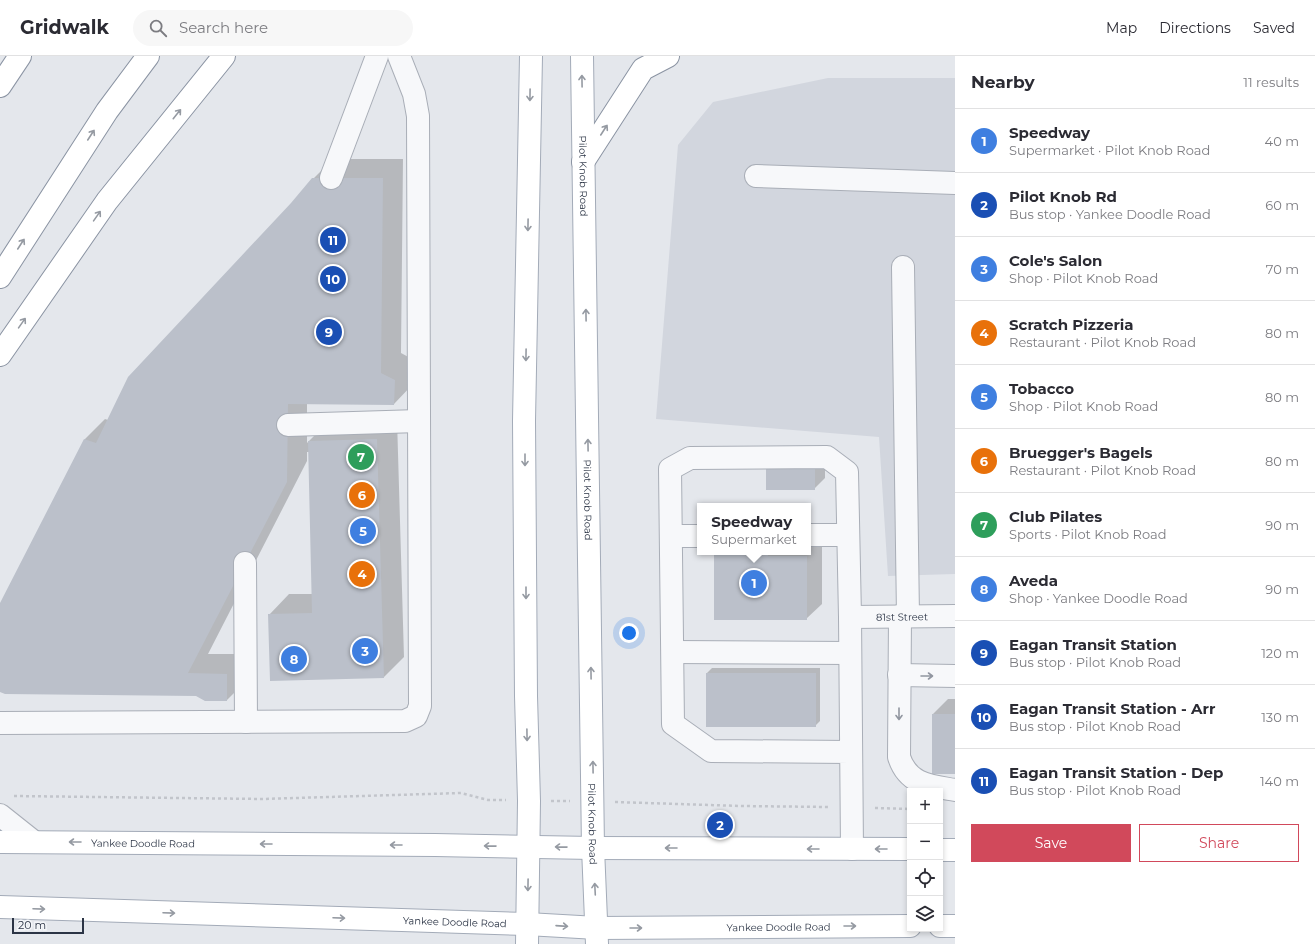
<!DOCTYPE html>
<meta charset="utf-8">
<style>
body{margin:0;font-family:Montserrat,sans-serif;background:#f7f7f7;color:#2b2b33}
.controls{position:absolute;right:12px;bottom:12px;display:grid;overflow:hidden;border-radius:0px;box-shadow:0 2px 6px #0003}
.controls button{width:36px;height:36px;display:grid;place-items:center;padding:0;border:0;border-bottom:1px solid #e1e1e2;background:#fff;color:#2b2b33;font:20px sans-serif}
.scale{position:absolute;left:12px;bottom:10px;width:72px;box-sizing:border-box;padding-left:4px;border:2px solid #2b3445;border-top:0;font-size:11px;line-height:14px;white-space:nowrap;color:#2b3445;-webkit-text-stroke:3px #f4f6f9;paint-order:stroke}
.you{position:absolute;left:629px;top:577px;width:14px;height:14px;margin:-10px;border:3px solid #fff;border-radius:50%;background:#1a73e8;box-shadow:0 0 0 6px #1a73e833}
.badge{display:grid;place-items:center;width:26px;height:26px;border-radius:50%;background:#d1495b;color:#fff;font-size:13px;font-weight:700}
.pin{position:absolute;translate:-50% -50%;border:2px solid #fff;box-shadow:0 1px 4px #0006}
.popup{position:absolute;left:697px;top:447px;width:114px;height:52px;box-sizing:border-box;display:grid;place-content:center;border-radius:0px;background:#fff;filter:drop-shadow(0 1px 3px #0005);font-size:13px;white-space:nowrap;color:#7c7c81}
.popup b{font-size:15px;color:#2b2b33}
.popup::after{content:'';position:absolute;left:50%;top:100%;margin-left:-8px;border:8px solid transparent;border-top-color:#fff}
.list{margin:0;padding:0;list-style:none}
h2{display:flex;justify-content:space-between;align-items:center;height:52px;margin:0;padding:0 16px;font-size:17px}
h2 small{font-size:13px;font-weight:400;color:#7c7c81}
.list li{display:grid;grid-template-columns:26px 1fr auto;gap:12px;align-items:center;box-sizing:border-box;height:64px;padding:0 16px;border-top:1px solid #e1e1e2}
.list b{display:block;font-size:15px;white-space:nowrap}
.list p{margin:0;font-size:13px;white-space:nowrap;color:#7c7c81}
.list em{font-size:13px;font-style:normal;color:#7c7c81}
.actions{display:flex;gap:8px;padding:12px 16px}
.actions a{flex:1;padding:9px 0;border:1px solid #d1495b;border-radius:0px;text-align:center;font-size:14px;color:#d1495b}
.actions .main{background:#d1495b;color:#fff}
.icon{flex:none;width:22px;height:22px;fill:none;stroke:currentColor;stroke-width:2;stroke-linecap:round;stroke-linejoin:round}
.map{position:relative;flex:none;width:955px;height:888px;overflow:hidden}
header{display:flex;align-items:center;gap:24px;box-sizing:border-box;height:56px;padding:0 20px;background:#fff;border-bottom:1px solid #e1e1e2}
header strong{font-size:19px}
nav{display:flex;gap:22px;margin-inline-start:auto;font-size:14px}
.search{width:280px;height:36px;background:#f7f7f7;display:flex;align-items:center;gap:10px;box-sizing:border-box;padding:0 14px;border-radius:22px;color:#7c7c81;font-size:15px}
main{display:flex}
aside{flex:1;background:#fff}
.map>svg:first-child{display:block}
</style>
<header>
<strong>Gridwalk</strong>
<div class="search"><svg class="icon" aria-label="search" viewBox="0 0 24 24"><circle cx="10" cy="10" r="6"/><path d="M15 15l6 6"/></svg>Search here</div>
<nav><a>Map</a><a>Directions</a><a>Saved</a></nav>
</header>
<main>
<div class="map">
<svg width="955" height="888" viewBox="0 0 955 888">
<rect width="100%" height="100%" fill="#e4e7ec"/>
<path fill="#d2d6de" d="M828,22H955V518L888,520L879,381L656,363L678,89L713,46Z"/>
<g fill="#0003">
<path d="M333,103H403L401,297L414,304V327L394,348L307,347V387L329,365L397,363L404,601L384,621L269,559L289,538H313L309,396H307V405L208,598H247V624L227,644L196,639L0,635V549L85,383L105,363L108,364L313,123Z"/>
<path d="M825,400V422L814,433H767Z"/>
<path d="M808,485H822V548L806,563L715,496H808Z"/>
<path d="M712,612H820V665L815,670L707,617Z"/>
<path d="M948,643H955V717L933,658Z"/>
</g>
<g fill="#bbc0ca">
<path d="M312,122H383L381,317L395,324L394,349L288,348L287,426L188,617L227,618V645H205L196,640L5,638L0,636V547L84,383L96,387L128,321L291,147Z"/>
<path d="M377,383L384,622L270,625L268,558L312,557L308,385Z"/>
<rect x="766" y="410" width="49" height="24"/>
<path d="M714,496H768V500H807V564H714Z"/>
<rect x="706" y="617" width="110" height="54"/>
<rect x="932" y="658" width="23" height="60"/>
</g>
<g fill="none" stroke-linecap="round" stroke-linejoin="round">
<g stroke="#a9aeb7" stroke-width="24">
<g id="minor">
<path d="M756,120L955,127"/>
<path d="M331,122L377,0"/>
<path d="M903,211L908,560"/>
<path d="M288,369L419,365"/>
<path d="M808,479H848"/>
<path d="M671,480H700"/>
<path d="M245,507L246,666"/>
<path d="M900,560L899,701C908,729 931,730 955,734"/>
<path id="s1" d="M850,561L955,560"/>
<path d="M673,596L850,597"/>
<path d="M899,619L955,620"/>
<path d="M0,667L405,665L416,660L420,650L418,60L414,38L399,0"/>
<path d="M850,696L711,695L673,668L670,413L690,402L827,401L847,416L850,561L852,793"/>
<path d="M0,759L34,786"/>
</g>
</g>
<g stroke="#a3abb8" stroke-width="24">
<g id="major">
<path id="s2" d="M582,0L593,792L597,888"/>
<path id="s3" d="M0,786L435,789L593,792L910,793"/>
<path d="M940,794H955"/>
<path id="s4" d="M0,851L527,868L597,872L910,870"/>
<path d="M940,870H955"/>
<path d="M527,888L529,745L526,640L524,365L531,0"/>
</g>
</g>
<g stroke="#8b94a3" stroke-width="24">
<g id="highway">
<path d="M0,30L20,0"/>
<path d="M583,106L643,13L668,0"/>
<path d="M0,221L107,55L148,0"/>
<path d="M0,299L107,145L224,0"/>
</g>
</g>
<g stroke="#c2c5cb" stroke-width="2.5" stroke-dasharray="3 3" stroke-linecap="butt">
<path d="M14,740L262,743L461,737L488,744H506"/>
<path d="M551,745H570"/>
<path d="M615,746L741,750L828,751"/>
<path d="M875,752L910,753"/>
</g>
<use href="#minor" stroke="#f7f8fa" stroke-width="22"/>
<use href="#major" stroke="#fff" stroke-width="22"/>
<use href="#highway" stroke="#fff" stroke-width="22"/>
</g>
<defs><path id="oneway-shaft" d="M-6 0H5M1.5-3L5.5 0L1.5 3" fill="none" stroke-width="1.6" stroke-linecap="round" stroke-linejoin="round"/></defs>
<g stroke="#959aa2">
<use href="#oneway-shaft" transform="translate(582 25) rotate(-91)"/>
<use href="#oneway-shaft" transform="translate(530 39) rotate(91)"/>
<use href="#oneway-shaft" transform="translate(177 58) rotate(-51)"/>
<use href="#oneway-shaft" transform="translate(604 74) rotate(-57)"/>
<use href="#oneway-shaft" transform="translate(91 79) rotate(-57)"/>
<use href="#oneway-shaft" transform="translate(97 160) rotate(-55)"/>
<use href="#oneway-shaft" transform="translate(528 169) rotate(91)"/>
<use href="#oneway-shaft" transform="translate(21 188) rotate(-57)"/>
<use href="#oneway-shaft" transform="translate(586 259) rotate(-91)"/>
<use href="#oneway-shaft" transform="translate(22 267) rotate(-55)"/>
<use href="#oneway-shaft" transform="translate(526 299) rotate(91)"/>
<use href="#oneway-shaft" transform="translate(588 389) rotate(-91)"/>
<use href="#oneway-shaft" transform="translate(525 404) rotate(90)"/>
<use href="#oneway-shaft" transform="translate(526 537) rotate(90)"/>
<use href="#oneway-shaft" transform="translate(591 617) rotate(-91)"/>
<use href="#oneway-shaft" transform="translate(527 679) rotate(89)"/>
<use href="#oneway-shaft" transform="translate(593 711) rotate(-91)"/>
<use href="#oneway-shaft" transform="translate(75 786) rotate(-180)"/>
<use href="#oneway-shaft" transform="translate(266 788) rotate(-180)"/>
<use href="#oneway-shaft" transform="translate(396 789) rotate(-180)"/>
<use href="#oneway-shaft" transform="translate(490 790) rotate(-179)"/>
<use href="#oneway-shaft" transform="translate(561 791) rotate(-179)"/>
<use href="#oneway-shaft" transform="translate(671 792) rotate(-180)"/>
<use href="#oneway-shaft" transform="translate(813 793) rotate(-180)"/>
<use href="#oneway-shaft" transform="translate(881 793) rotate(-180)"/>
<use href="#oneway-shaft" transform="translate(528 829) rotate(91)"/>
<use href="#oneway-shaft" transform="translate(595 833) rotate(-93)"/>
<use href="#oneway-shaft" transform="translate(39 853) rotate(2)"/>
<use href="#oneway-shaft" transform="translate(169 857) rotate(2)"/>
<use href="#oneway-shaft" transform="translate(339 862) rotate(2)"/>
<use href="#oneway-shaft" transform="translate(562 870) rotate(4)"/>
<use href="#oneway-shaft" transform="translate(850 870)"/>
<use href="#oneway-shaft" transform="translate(636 872)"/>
</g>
<g stroke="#9196a0">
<use href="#oneway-shaft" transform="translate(927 620)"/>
<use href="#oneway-shaft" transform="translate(899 658) rotate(90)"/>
</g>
<g text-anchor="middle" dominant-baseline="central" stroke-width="4" stroke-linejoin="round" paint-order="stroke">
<g font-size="10" fill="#2b3445" stroke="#f4f6f9">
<text stroke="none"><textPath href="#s2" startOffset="120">Pilot Knob Road</textPath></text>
<text stroke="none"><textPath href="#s2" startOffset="444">Pilot Knob Road</textPath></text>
<text stroke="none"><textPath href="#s1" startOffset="52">81st Street</textPath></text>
<text stroke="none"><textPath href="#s2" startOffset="768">Pilot Knob Road</textPath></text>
<text stroke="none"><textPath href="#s3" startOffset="143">Yankee Doodle Road</textPath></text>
<text stroke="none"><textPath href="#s4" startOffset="455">Yankee Doodle Road</textPath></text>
<text stroke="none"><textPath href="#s4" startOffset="779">Yankee Doodle Road</textPath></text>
</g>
</g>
</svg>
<div class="controls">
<button>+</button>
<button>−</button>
<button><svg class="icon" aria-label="locate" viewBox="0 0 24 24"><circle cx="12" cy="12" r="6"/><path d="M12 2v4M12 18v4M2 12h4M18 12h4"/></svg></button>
<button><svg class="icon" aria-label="layers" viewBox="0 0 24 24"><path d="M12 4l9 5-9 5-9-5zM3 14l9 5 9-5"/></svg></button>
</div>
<div class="scale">20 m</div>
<div class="you"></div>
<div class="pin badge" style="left:754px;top:527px;background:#3f7fe0">1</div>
<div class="popup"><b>Speedway</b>Supermarket</div>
<div class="pin badge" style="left:720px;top:769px;background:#1a4fb4">2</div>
<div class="pin badge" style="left:365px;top:595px;background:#3f7fe0">3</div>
<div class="pin badge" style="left:362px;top:518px;background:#e8710a">4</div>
<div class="pin badge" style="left:363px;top:475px;background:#3f7fe0">5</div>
<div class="pin badge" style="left:362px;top:439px;background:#e8710a">6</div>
<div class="pin badge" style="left:361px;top:401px;background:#2e9e5b">7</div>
<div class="pin badge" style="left:294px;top:603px;background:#3f7fe0">8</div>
<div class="pin badge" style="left:329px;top:276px;background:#1a4fb4">9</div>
<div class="pin badge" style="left:333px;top:223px;background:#1a4fb4">10</div>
<div class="pin badge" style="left:333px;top:184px;background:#1a4fb4">11</div>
</div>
<aside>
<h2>Nearby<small>11 results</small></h2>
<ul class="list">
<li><span class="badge" style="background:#3f7fe0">1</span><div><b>Speedway</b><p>Supermarket · Pilot Knob Road</p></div><em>40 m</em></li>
<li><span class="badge" style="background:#1a4fb4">2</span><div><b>Pilot Knob Rd</b><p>Bus stop · Yankee Doodle Road</p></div><em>60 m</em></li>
<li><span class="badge" style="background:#3f7fe0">3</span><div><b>Cole's Salon</b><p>Shop · Pilot Knob Road</p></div><em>70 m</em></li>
<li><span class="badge" style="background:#e8710a">4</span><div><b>Scratch Pizzeria</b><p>Restaurant · Pilot Knob Road</p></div><em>80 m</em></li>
<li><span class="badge" style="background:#3f7fe0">5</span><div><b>Tobacco</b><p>Shop · Pilot Knob Road</p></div><em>80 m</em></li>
<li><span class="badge" style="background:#e8710a">6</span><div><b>Bruegger's Bagels</b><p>Restaurant · Pilot Knob Road</p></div><em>80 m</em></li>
<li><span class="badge" style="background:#2e9e5b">7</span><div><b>Club Pilates</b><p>Sports · Pilot Knob Road</p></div><em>90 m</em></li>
<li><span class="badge" style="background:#3f7fe0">8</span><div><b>Aveda</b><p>Shop · Yankee Doodle Road</p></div><em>90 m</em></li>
<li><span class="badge" style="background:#1a4fb4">9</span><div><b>Eagan Transit Station</b><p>Bus stop · Pilot Knob Road</p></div><em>120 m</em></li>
<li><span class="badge" style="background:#1a4fb4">10</span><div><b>Eagan Transit Station - Arr</b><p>Bus stop · Pilot Knob Road</p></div><em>130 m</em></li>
<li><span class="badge" style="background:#1a4fb4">11</span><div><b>Eagan Transit Station - Dep</b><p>Bus stop · Pilot Knob Road</p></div><em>140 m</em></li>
</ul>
<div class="actions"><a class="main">Save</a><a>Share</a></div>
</aside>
</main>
